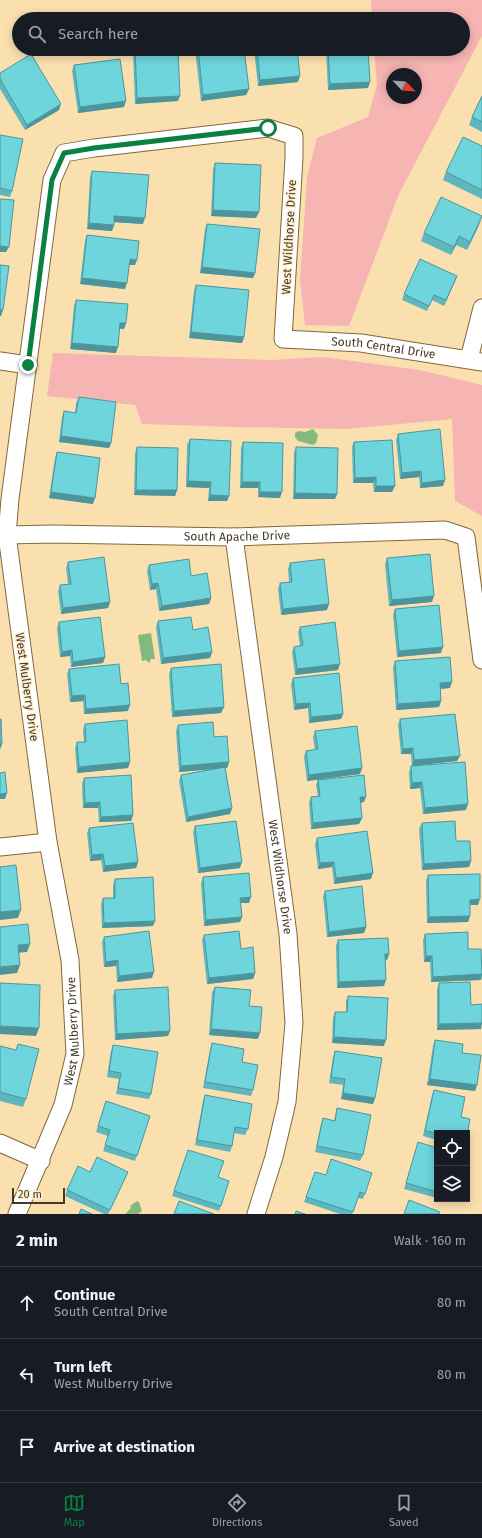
<!DOCTYPE html>
<meta charset="utf-8">
<style>
body{margin:0;font-family:"Fira Sans",sans-serif;background:#20242c;color:#f1f3f6}
.controls{position:absolute;right:12px;bottom:12px;display:grid;overflow:hidden;border-radius:0px;box-shadow:0 2px 10px #0003}
.controls button{width:36px;height:36px;display:grid;place-items:center;padding:0;border:0;border-bottom:1px solid #363941;background:#171b24;color:#f1f3f6;font:20px sans-serif}
.compass{position:absolute;left:386px;top:68px;width:36px;height:36px;border-radius:50%;background:#171b24;box-shadow:0 2px 10px #0003;rotate:115deg}
.scale{position:absolute;left:12px;bottom:10px;width:53px;box-sizing:border-box;padding-left:4px;border:2px solid #443925;border-top:0;font-size:11px;line-height:14px;white-space:nowrap;color:#443925;-webkit-text-stroke:3px #ffefd2;paint-order:stroke}
.stop{position:absolute;width:12px;height:12px;margin:-9px;border:3px solid #0b8043;border-radius:50%;background:#fff}
.stop.end{background:#0b8043;border-color:#fff;box-shadow:0 1px 4px #0008}
.list{margin:0;padding:0;list-style:none}
h2{display:flex;justify-content:space-between;align-items:center;height:52px;margin:0;padding:0 16px;font-size:17px}
h2 small{font-size:13px;font-weight:400;color:#9ea1a6}
.list li{display:grid;grid-template-columns:26px 1fr auto;gap:12px;align-items:center;box-sizing:border-box;height:72px;padding:0 16px;border-top:1px solid #363941}
.list b{display:block;font-size:15px;white-space:nowrap}
.list p{margin:0;font-size:13px;white-space:nowrap;color:#9ea1a6}
.list em{font-size:13px;font-style:normal;color:#9ea1a6}
.icon{flex:none;width:22px;height:22px;fill:none;stroke:currentColor;stroke-width:2;stroke-linecap:round;stroke-linejoin:round}
.map{position:relative;flex:none;width:482px;height:1214px;overflow:hidden}
.search{position:absolute;background:#171b24;box-shadow:0 2px 10px #0003;left:12px;right:12px;top:12px;height:44px;display:flex;align-items:center;gap:10px;box-sizing:border-box;padding:0 14px;border-radius:22px;color:#9ea1a6;font-size:15px}
.sheet{height:268px;background:#171b24}
nav{display:flex;justify-content:space-around;align-items:center;box-sizing:border-box;height:56px;border-top:1px solid #363941;background:#171b24;font-size:11px;color:#9ea1a6}
nav a{display:grid;justify-items:center;gap:2px}
nav .on{color:#0b8043}
.map>svg:first-child{display:block}
</style>
<div class="map">
<svg width="482" height="1214" viewBox="0 0 482 1214">
<rect width="100%" height="100%" fill="#fbe0af"/>
<g fill="#f6b5b2" fill-rule="evenodd">
<path d="M371,0H482V36L399,194L349,326L305,325L300,281L307,177L317,138L368,117L377,84L374,49H463V19H372ZM392,74H416V98H392Z"/>
<path d="M53,353L272,360L323,357L420,370L482,385V516L455,501L452,419L348,429L234,427L142,424L135,405L47,396Z"/>
</g>
<g fill="#85b87f">
<path d="M313,429L318,435L316,443L313,445L298,441L295,437V433L298,431L305,432Z"/>
<path d="M151,633L155,659H151L149,663L146,660L142,661L138,635Z"/>
<path d="M137,1201L139,1202L142,1211L138,1214H125L131,1208L130,1206Z"/>
</g>
<g fill="none" stroke-linecap="round" stroke-linejoin="round">
<g stroke="#80683b" stroke-width="19">
<g id="street">
<path d="M469,359L482,308"/>
<path d="M0,361L28,365"/>
<path id="s1" d="M7,535L52,534L234,537L445,530L466,537L482,660"/>
<path id="s2" d="M234,537L288,934L294,1023L287,1102L274,1157L256,1214"/>
<path d="M0,847L48,842"/>
<path d="M0,1143L41,1161"/>
<path id="s3" d="M17,1214L63,1105L75,1054L70,960L48,842L7,535L10,499L52,180L64,153L94,148L268,128L294,136V158L283,339L361,343L482,362"/>
</g>
</g>
<use href="#street" stroke="#fff" stroke-width="17"/>
</g>
<g fill="#5fb7be">
<path d="M134,49H135L178,101L135,104L133,53Z"/>
<path d="M195,49H244L249,89L246,95L201,101Z"/>
<path d="M254,49H297L298,82L258,86Z"/>
<path d="M326,49H368V88L328,90Z"/>
<path d="M74,65L124,107L78,113L72,71Z"/>
<path d="M0,73L59,110L25,130L0,89Z"/>
<path d="M482,96V132L469,125L472,117Z"/>
<path d="M0,135L12,191L10,197L0,195Z"/>
<path d="M482,146V199L443,180L446,172Z"/>
<path d="M215,163L256,218L211,216L213,169Z"/>
<path d="M92,171L143,224L114,222V225L112,231L87,229L90,177Z"/>
<path d="M207,224L255,273L253,278L200,273L205,229Z"/>
<path d="M479,225L467,250L456,245L451,255L421,241L424,233Z"/>
<path d="M87,235L135,265H129L125,289L80,284L85,240Z"/>
<path d="M455,281L444,306L432,300L427,311L402,300L404,294Z"/>
<path d="M196,285L244,337L242,343L189,338L194,291Z"/>
<path d="M76,300L126,323L124,329H119L116,353L70,349L74,306Z"/>
<path d="M79,397L111,443L109,448L59,442L62,417L64,411L75,413L76,403Z"/>
<path d="M398,434L445,480L443,486L420,488L419,477L400,479L396,440Z"/>
<path d="M190,439L229,496L227,501H208L209,488L186,487L187,445Z"/>
<path d="M243,442L280,498L258,497V488H240L241,448Z"/>
<path d="M354,442L392,492H374L373,483H353L352,447Z"/>
<path d="M137,447L177,490L175,496L134,495L135,453Z"/>
<path d="M296,447L337,494L335,499H293L294,453Z"/>
<path d="M57,452L93,504L49,498L55,458Z"/>
<path d="M387,558L432,602L389,606L385,564Z"/>
<path d="M68,562L110,602L108,608L61,614L58,591L60,585L68,584L66,568Z"/>
<path d="M290,563L327,610L281,615L278,589L280,583L289,582L288,569Z"/>
<path d="M149,565L211,598L209,604L159,611L156,589L150,590L147,571Z"/>
<path d="M395,609L441,653L397,657L393,615Z"/>
<path d="M158,621L193,630L212,652L210,658L161,664L156,627Z"/>
<path d="M59,622L105,657L103,663L71,667L70,656L60,657L57,628Z"/>
<path d="M300,627L338,670L295,675L292,652L294,647L300,646L298,632Z"/>
<path d="M395,661L450,688L440,689L441,701L439,707L396,710L393,667Z"/>
<path d="M171,668L224,707L221,713L172,717L169,674Z"/>
<path d="M69,669L121,684L128,711L84,714L83,701L70,702L67,674Z"/>
<path d="M293,678L343,714L341,719L309,723L308,708L294,710L291,684Z"/>
<path d="M400,719L460,756L457,761L412,766L411,754H401L398,725Z"/>
<path d="M85,724L130,762L128,768L77,773L75,748L77,742H84L83,730Z"/>
<path d="M178,725L214,737L229,762L227,768H225L232,808L230,814L186,822L179,781L181,775L212,769L179,772L176,731Z"/>
<path d="M315,731L362,768L360,774L307,781L304,757L306,751L315,750L313,737Z"/>
<path d="M411,766L466,810L423,814L420,788L410,789L409,772Z"/>
<path d="M84,778L133,815L131,821L99,822L98,808H83L82,784Z"/>
<path d="M318,780L364,802L360,803L362,818L359,824L311,829L309,803L311,797H318L316,785Z"/>
<path d="M422,823L456,841L471,861L469,867L422,870L419,829Z"/>
<path d="M195,826L240,868L198,873L193,832Z"/>
<path d="M89,828L138,862L136,868L103,872L101,860L90,861L87,833Z"/>
<path d="M317,838L371,879L334,884L332,867L318,869L315,844Z"/>
<path d="M428,875L478,905H470V916L468,922L427,923L426,881Z"/>
<path d="M203,877L249,903H241L242,917L240,922L204,926L201,883Z"/>
<path d="M115,879L153,926L102,928L101,904L103,898H113V885Z"/>
<path d="M325,891L366,927L364,933L327,937L323,896Z"/>
<path d="M425,934L468,949L482,959V976L481,980L431,982L430,962H424L423,940Z"/>
<path d="M204,935L241,949L255,973L253,979L207,984L202,940Z"/>
<path d="M104,937L152,978L117,982L116,966L104,967L102,942Z"/>
<path d="M338,940L389,954L387,960H385L384,986L337,988L336,946Z"/>
<path d="M439,983L471,1005L481,1029L437,1030V989Z"/>
<path d="M215,987L249,1006L258,1039L209,1035L212,992Z"/>
<path d="M115,990L168,1036L115,1040L113,996Z"/>
<path d="M348,996L384,1046L332,1043L333,1018L335,1012H346V1001Z"/>
<path d="M435,1040L477,1085L475,1091L427,1085L433,1046Z"/>
<path d="M212,1043L242,1062L253,1090L251,1096L203,1088L210,1049Z"/>
<path d="M18,1044L26,1099L23,1107L0,1101V1046L16,1050Z"/>
<path d="M113,1045L151,1094L149,1099L116,1094L119,1079L107,1077L111,1051Z"/>
<path d="M335,1051L375,1098L373,1104L341,1099L343,1085L329,1083L333,1057Z"/>
<path d="M434,1090L461,1117L437,1133V1140L423,1136L432,1095Z"/>
<path d="M205,1095L248,1129L245,1135L234,1133L232,1146L230,1152L195,1145L203,1101Z"/>
<path d="M106,1101L150,1116L135,1161L103,1151L108,1136L96,1132Z"/>
<path d="M337,1108L363,1155L360,1161L315,1152L321,1124L323,1118L334,1121Z"/>
<path d="M418,1142L437,1148V1198L404,1189Z"/>
<path d="M188,1150L221,1206L219,1211L172,1196Z"/>
<path d="M90,1172L125,1177L108,1214H104L65,1196L67,1190Z"/>
<path d="M315,1172L326,1175L372,1173L363,1199L358,1198L352,1214H340L304,1202Z"/>
</g>
<g fill="#4d959b">
<path d="M300,76L298,82L258,86L260,80Z"/>
<path d="M370,82L368,88L328,90L330,84Z"/>
<path d="M249,89L246,95L201,101L203,95Z"/>
<path d="M180,96L178,101L135,104L137,98Z"/>
<path d="M126,101L124,107L78,113L80,107Z"/>
<path d="M61,104L59,110L25,130L27,125Z"/>
<path d="M213,210L259,212L256,218L211,216Z"/>
<path d="M114,216L145,218L143,224L112,222Z"/>
<path d="M482,217L479,225L467,250L470,242Z"/>
<path d="M89,223L114,225L112,231L87,229Z"/>
<path d="M459,236L456,245L451,255L454,247Z"/>
<path d="M0,246L9,247L6,252H0Z"/>
<path d="M130,259L137,260L135,265H128Z"/>
<path d="M202,267L255,273L253,278L200,273Z"/>
<path d="M457,276L455,281L444,306L446,300Z"/>
<path d="M82,278L127,283L125,289L80,284Z"/>
<path d="M0,310H3L1,316H0Z"/>
<path d="M120,323H126L124,329L118,328Z"/>
<path d="M191,332L244,337L242,343L189,338Z"/>
<path d="M72,343L118,347L116,353L70,349Z"/>
<path d="M61,436L111,443L109,448L59,442Z"/>
<path d="M421,471L419,477L400,479L402,473Z"/>
<path d="M376,477L373,483H353L355,478Z"/>
<path d="M445,480L443,486L420,488L422,483Z"/>
<path d="M188,481L211,482L209,488L186,487Z"/>
<path d="M242,482H260L258,488H240Z"/>
<path d="M376,486H395L392,492H374Z"/>
<path d="M136,490H177L175,496L134,495Z"/>
<path d="M51,492L95,498L93,504L49,498Z"/>
<path d="M260,492H282L280,498L258,497Z"/>
<path d="M295,493L337,494L335,499H293Z"/>
<path d="M210,495L229,496L227,501H208Z"/>
<path d="M158,583L156,589L150,590L152,584Z"/>
<path d="M434,596L432,602L389,606L392,600Z"/>
<path d="M211,598L209,604L159,611L162,606Z"/>
<path d="M110,602L108,608L61,614L63,608Z"/>
<path d="M329,604L327,610L281,615L283,609Z"/>
<path d="M443,647L441,653L397,657L399,651Z"/>
<path d="M72,650L70,656L60,657L62,652Z"/>
<path d="M212,652L210,658L161,664L163,658Z"/>
<path d="M105,657L103,663L71,667L73,662Z"/>
<path d="M340,664L338,670L295,675L297,669Z"/>
<path d="M452,682L450,688L438,689L440,683Z"/>
<path d="M85,695L83,701L70,702L72,696Z"/>
<path d="M441,701L439,707L396,710L398,704Z"/>
<path d="M310,703L308,708L294,710L296,704Z"/>
<path d="M130,705L128,711L84,714L86,709Z"/>
<path d="M224,707L221,713L172,717L174,711Z"/>
<path d="M343,714L341,719L309,723L311,717Z"/>
<path d="M0,744H2L0,750Z"/>
<path d="M413,748L411,754H401L403,749Z"/>
<path d="M460,756L457,761L412,766L414,760Z"/>
<path d="M130,762L128,768L77,773L79,767Z"/>
<path d="M229,762L227,768L179,772L181,766Z"/>
<path d="M362,768L360,774L307,781L309,775Z"/>
<path d="M422,782L420,788L410,789L412,783Z"/>
<path d="M7,793L5,799H0V794Z"/>
<path d="M360,797H366L364,802L357,803Z"/>
<path d="M100,802L98,808H83L85,803Z"/>
<path d="M468,804L466,810L423,814L425,808Z"/>
<path d="M232,808L230,814L186,822L188,817Z"/>
<path d="M133,815L131,821L99,822L101,817Z"/>
<path d="M362,818L359,824L311,829L313,823Z"/>
<path d="M103,854L101,860L90,861L92,855Z"/>
<path d="M471,861L469,867L422,870L424,864Z"/>
<path d="M138,862L136,868L103,872L105,866Z"/>
<path d="M242,862L240,868L198,873L200,868Z"/>
<path d="M334,862L332,867L318,869L320,863Z"/>
<path d="M373,873L371,879L334,884L336,878Z"/>
<path d="M251,897L249,903H238L240,898Z"/>
<path d="M480,899L478,905H468L470,900Z"/>
<path d="M21,910L18,918L0,920V912Z"/>
<path d="M470,916L468,922L427,923L429,917Z"/>
<path d="M242,917L240,922L204,926L206,920Z"/>
<path d="M155,921L153,926L102,928L104,923Z"/>
<path d="M366,927L364,933L327,937L329,932Z"/>
<path d="M30,944L27,952L15,953L18,945Z"/>
<path d="M385,954H389L387,960H383Z"/>
<path d="M426,956H432L430,962H424Z"/>
<path d="M118,960L116,966L104,967L106,962Z"/>
<path d="M20,965L17,973L0,975V967Z"/>
<path d="M154,972L152,978L117,982L119,976Z"/>
<path d="M255,973L253,979L207,984L209,978Z"/>
<path d="M482,974L481,980L431,982L433,977Z"/>
<path d="M386,980L384,986L337,988L339,982Z"/>
<path d="M482,1023L481,1029L437,1030L439,1024Z"/>
<path d="M0,1026L39,1028L36,1036L0,1034Z"/>
<path d="M211,1029L260,1033L258,1039L209,1035Z"/>
<path d="M170,1031L168,1036L115,1040L117,1034Z"/>
<path d="M334,1037L386,1040L384,1046L332,1043Z"/>
<path d="M430,1079L477,1085L475,1091L427,1085Z"/>
<path d="M343,1093L375,1098L373,1104L341,1099Z"/>
<path d="M128,1172L125,1177L108,1214L110,1210Z"/>
</g>
<g fill="#6ed5dd" stroke="#4d959b">
<path d="M135,49H178L180,96L137,98Z"/>
<path d="M198,49H244L249,89L203,95Z"/>
<path d="M257,49H297L300,76L260,80Z"/>
<path d="M328,49H368L370,82L330,84Z"/>
<path d="M31,54L61,104L27,125L0,79V73Z"/>
<path d="M120,59L126,101L80,107L74,65Z"/>
<path d="M482,96V122L472,117Z"/>
<path d="M0,135L23,139L12,191L0,188Z"/>
<path d="M463,137L482,146V190L446,172Z"/>
<path d="M215,163L261,165L259,212L213,210Z"/>
<path d="M92,171L149,175L145,218L114,216V225L89,223Z"/>
<path d="M441,197L482,216L470,242L459,236L454,247L424,233Z"/>
<path d="M0,199L14,200L9,247L0,246Z"/>
<path d="M207,224L260,229L255,273L202,267Z"/>
<path d="M87,235L139,241L137,260L130,259L127,283L82,278Z"/>
<path d="M420,259L457,276L446,300L434,295L429,306L404,294Z"/>
<path d="M0,265L9,266L3,310H0Z"/>
<path d="M196,285L249,290L244,337L191,332Z"/>
<path d="M76,300L128,304L126,323H120L118,347L72,343Z"/>
<path d="M79,397L116,402L111,443L61,436L64,411L76,413Z"/>
<path d="M440,429L445,480L422,483L421,471L402,473L398,434Z"/>
<path d="M190,439L231,441L229,496L210,495L211,482L188,481Z"/>
<path d="M392,440L395,486H376V477L355,478L354,442Z"/>
<path d="M243,442L283,443L282,492H260V482H242Z"/>
<path d="M137,447L178,448L177,490H136Z"/>
<path d="M296,447L338,448L337,494L295,493Z"/>
<path d="M57,452L100,458L95,498L51,492Z"/>
<path d="M430,554L434,596L392,600L387,558Z"/>
<path d="M104,557L110,602L63,608L60,585L71,584L68,562Z"/>
<path d="M189,559L191,576L207,573L211,598L162,606L158,583L152,584L149,565Z"/>
<path d="M324,559L329,604L283,609L280,583L292,582L290,563Z"/>
<path d="M439,605L443,647L399,651L395,609Z"/>
<path d="M100,617L105,657L73,662L72,650L62,652L59,622Z"/>
<path d="M191,617L193,630L208,627L212,652L163,658L158,621Z"/>
<path d="M335,622L340,664L297,669L294,647L303,645L300,627Z"/>
<path d="M450,657L452,682L440,683L441,701L398,704L395,661Z"/>
<path d="M119,664L121,684L128,683L130,705L86,709L85,695L72,696L69,669Z"/>
<path d="M221,664L224,707L174,711L171,668Z"/>
<path d="M339,673L343,714L311,717L310,703L296,704L293,678Z"/>
<path d="M455,714L460,756L414,760L413,748L403,749L400,719Z"/>
<path d="M0,719H1L2,744H0Z"/>
<path d="M127,720L130,762L79,767L77,742H86L85,724Z"/>
<path d="M213,722L214,737L227,736L229,762L181,766L178,725Z"/>
<path d="M357,726L362,768L309,775L306,751L318,749L315,731Z"/>
<path d="M465,762L468,804L425,808L422,782L412,783L411,766Z"/>
<path d="M225,767L232,808L188,817L181,775Z"/>
<path d="M5,772L7,793L0,794V773Z"/>
<path d="M131,775L133,815L101,817L100,802L85,803L84,778Z"/>
<path d="M364,775L366,797H360L362,818L313,823L311,797L320,796L318,780Z"/>
<path d="M236,821L242,862L200,868L195,826Z"/>
<path d="M455,821L456,841H470L471,861L424,864L422,823Z"/>
<path d="M133,823L138,862L105,866L103,854L92,855L89,828Z"/>
<path d="M367,831L373,873L336,878L334,862L320,863L317,838Z"/>
<path d="M16,865L21,910L0,912V867Z"/>
<path d="M249,873L251,897L240,898L242,917L206,920L203,877Z"/>
<path d="M480,874V899L470,900V916L429,917L428,875Z"/>
<path d="M153,877L155,921L104,923L103,898H115V879Z"/>
<path d="M362,886L366,927L329,932L325,891Z"/>
<path d="M28,924L30,944L18,945L20,965L0,967V927Z"/>
<path d="M149,931L154,972L119,976L118,960L106,962L104,937Z"/>
<path d="M239,931L241,949L253,947L255,973L209,978L204,935Z"/>
<path d="M468,932V949H481L482,974L433,977L432,956H426L425,934Z"/>
<path d="M388,938L389,954H385L386,980L339,982L338,940Z"/>
<path d="M470,982L471,1005L482,1004V1023L439,1024V983Z"/>
<path d="M0,983L40,985L39,1028L0,1026Z"/>
<path d="M168,987L170,1031L117,1034L115,990Z"/>
<path d="M215,987L251,990L249,1006L262,1007L260,1033L211,1029Z"/>
<path d="M348,996L388,998L386,1040L334,1037L335,1012H347Z"/>
<path d="M435,1040L463,1044L462,1053L481,1055L477,1085L430,1079Z"/>
<path d="M212,1043L244,1049L242,1062L258,1065L253,1090L205,1082Z"/>
<path d="M18,1044L39,1049L26,1099L0,1092V1046L16,1050Z"/>
<path d="M113,1045L158,1052L151,1094L118,1088L121,1073L109,1071Z"/>
<path d="M335,1051L382,1058L375,1098L343,1093L345,1079L331,1077Z"/>
<path d="M434,1090L465,1097L461,1117L470,1119L467,1135V1133H437L425,1131Z"/>
<path d="M205,1095L252,1104L248,1129L235,1127L232,1146L197,1140Z"/>
<path d="M106,1101L150,1116L137,1156L105,1145L110,1130L98,1126Z"/>
<path d="M337,1108L371,1115L363,1155L317,1146L323,1118L335,1121Z"/>
<path d="M418,1142L437,1148V1192L406,1183Z"/>
<path d="M188,1150L224,1161L218,1177L229,1181L221,1206L174,1191Z"/>
<path d="M97,1157L128,1172L110,1210L67,1190L78,1166L90,1172Z"/>
<path d="M331,1159L372,1173L365,1194L360,1192L353,1212L306,1197L315,1172L326,1175Z"/>
<path d="M409,1200L440,1212L439,1214H404Z"/>
<path d="M179,1201L214,1214H174Z"/>
<path d="M81,1209L92,1214H79Z"/>
<path d="M296,1211L305,1214H295Z"/>
</g>
<g fill="none" stroke-linecap="round" stroke-linejoin="round">
<path stroke="#0b8043" stroke-width="5" d="M28,365L52,180L64,153L94,148L268,128"/>
</g>
<g text-anchor="middle" dominant-baseline="central" stroke-width="3" stroke-linejoin="round" paint-order="stroke">
<g font-size="12" fill="#443925" stroke="#ffefd2">
<text transform="translate(289 237) rotate(-87)">West Wildhorse Drive</text>
<text stroke="none"><textPath href="#s3" startOffset="1619">South Central Drive</textPath></text>
<text stroke="none"><textPath href="#s1" startOffset="230">South Apache Drive</textPath></text>
<text transform="translate(27 687) rotate(82)">West Mulberry Drive</text>
<text stroke="none"><textPath href="#s2" startOffset="343">West Wildhorse Drive</textPath></text>
<text stroke="none"><textPath href="#s3" startOffset="193">West Mulberry Drive</textPath></text>
</g>
</g>
</svg>
<div class="controls">
<button><svg class="icon" aria-label="locate" viewBox="0 0 24 24"><circle cx="12" cy="12" r="6"/><path d="M12 2v4M12 18v4M2 12h4M18 12h4"/></svg></button>
<button><svg class="icon" aria-label="layers" viewBox="0 0 24 24"><path d="M12 4l9 5-9 5-9-5zM3 14l9 5 9-5"/></svg></button>
</div>
<svg class="compass" viewBox="-18 -18 36 36"><path d="M0-13l5 13h-10z" fill="#e53935"/><path d="M0 13l5-13h-10z" fill="#9ea1a6"/></svg>
<div class="scale">20 m</div>
<div class="stop" style="left:268px;top:128px"></div>
<div class="stop end" style="left:28px;top:365px"></div>
<div class="search"><svg class="icon" aria-label="search" viewBox="0 0 24 24"><circle cx="10" cy="10" r="6"/><path d="M15 15l6 6"/></svg>Search here</div>
</div>
<section class="sheet">
<h2>2 min<small>Walk · 160 m</small></h2>
<ul class="list">
<li><svg class="icon" aria-label="ahead" viewBox="0 0 24 24"><path d="M12 20V5M6 11l6-6 6 6"/></svg><div><b>Continue</b><p>South Central Drive</p></div><em>80 m</em></li>
<li><svg class="icon" aria-label="left" viewBox="0 0 24 24"><path d="M17 20v-9H6M10 6l-5 5 5 5"/></svg><div><b>Turn left</b><p>West Mulberry Drive</p></div><em>80 m</em></li>
<li><svg class="icon" aria-label="arrive" viewBox="0 0 24 24"><path d="M6 21V4h12l-3 4 3 4H6"/></svg><div><b>Arrive at destination</b></div></li>
</ul>
</section>
<nav>
<a class="on"><svg class="icon" aria-label="map" viewBox="0 0 24 24"><path d="M3 6l6-2 6 2 6-2v14l-6 2-6-2-6 2zM9 4v14M15 6v14"/></svg>Map</a>
<a><svg class="icon" aria-label="directions" viewBox="0 0 24 24"><path d="M12 3l9 9-9 9-9-9zM9 14v-3h6M13 9l2 2-2 2"/></svg>Directions</a>
<a><svg class="icon" aria-label="saved" viewBox="0 0 24 24"><path d="M7 4h10v16l-5-4-5 4z"/></svg>Saved</a>
</nav>
